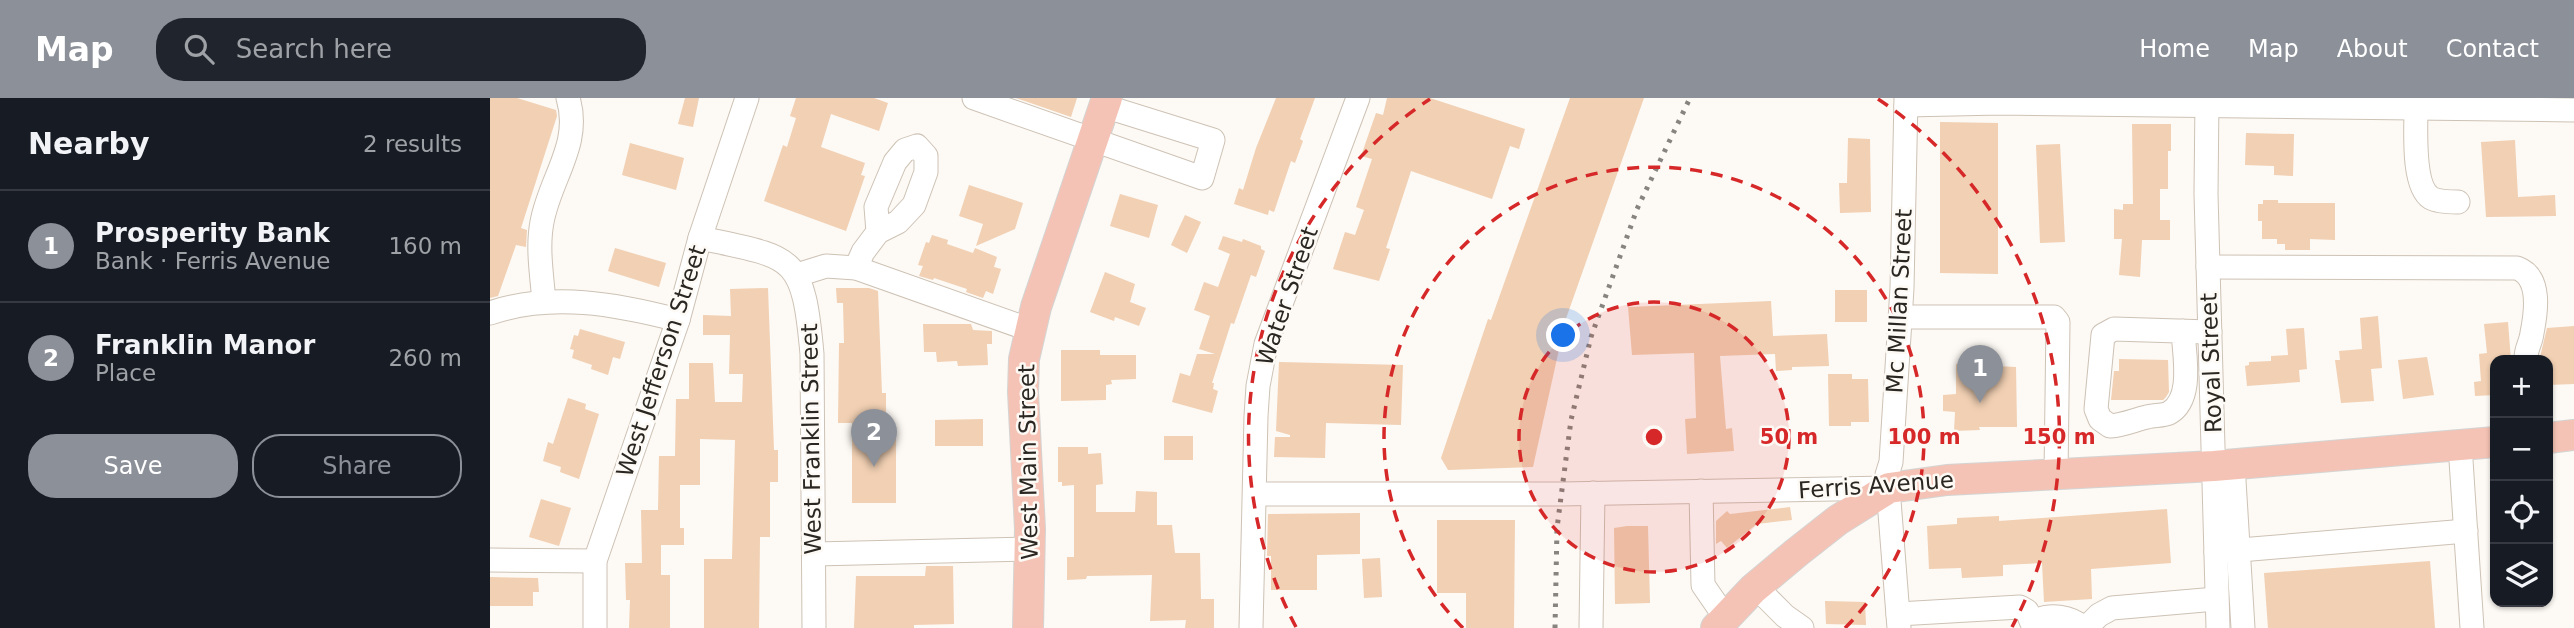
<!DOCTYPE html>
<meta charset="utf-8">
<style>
body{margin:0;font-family:"DejaVu Sans",sans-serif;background:#20242c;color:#f1f3f6}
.controls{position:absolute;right:21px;bottom:21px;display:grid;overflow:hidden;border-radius:14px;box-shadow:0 2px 5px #0004}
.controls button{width:63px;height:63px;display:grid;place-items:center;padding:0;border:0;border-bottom:2px solid #363941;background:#171b24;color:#f1f3f6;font:35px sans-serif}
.you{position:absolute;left:1074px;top:238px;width:24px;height:24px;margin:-18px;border:5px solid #fff;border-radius:50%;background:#1a73e8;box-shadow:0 0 0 10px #1a73e833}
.badge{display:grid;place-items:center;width:46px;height:46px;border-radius:50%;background:#8c9099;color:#fff;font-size:23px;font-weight:700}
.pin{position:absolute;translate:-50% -58px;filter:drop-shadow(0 2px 4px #0008)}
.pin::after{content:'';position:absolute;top:37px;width:24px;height:21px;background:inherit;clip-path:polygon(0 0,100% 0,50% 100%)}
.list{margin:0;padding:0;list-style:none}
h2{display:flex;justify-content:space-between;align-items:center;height:91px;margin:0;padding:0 28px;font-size:30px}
h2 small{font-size:23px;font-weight:400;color:#9ea1a6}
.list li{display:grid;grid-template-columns:46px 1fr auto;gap:21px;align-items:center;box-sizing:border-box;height:112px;padding:0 28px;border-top:2px solid #363941}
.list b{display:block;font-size:26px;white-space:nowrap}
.list p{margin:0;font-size:23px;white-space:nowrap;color:#9ea1a6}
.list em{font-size:23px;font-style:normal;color:#9ea1a6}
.actions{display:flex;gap:14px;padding:21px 28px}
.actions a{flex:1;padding:16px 0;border:2px solid #8c9099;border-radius:28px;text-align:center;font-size:24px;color:#8c9099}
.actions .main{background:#8c9099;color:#fff}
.icon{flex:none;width:38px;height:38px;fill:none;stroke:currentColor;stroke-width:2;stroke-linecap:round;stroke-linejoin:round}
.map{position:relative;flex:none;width:2084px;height:530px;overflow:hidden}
header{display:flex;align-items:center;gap:42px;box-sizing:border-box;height:98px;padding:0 35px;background:#8c9099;color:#fff}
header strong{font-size:33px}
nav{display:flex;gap:38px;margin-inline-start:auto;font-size:24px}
.search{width:490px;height:63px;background:#20242c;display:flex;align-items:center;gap:18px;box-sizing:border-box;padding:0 24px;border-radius:28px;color:#9ea1a6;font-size:26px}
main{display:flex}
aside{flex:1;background:#171b24}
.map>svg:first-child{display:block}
</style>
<header>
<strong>Map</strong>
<div class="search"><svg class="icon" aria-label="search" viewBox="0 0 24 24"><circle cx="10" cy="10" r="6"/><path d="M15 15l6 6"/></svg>Search here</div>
<nav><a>Home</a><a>Map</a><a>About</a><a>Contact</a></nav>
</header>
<main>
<aside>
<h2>Nearby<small>2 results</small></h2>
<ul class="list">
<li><span class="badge">1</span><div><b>Prosperity Bank</b><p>Bank · Ferris Avenue</p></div><em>160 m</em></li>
<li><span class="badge">2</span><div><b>Franklin Manor</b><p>Place</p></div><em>260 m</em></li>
</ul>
<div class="actions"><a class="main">Save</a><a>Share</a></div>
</aside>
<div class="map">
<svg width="2084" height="530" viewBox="0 0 2084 530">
<rect width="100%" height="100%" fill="#fdf9f4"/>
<g fill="#f1d0b3">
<path d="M0,0H27L66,12L67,18L31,130L37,132L36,149L26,147L8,198L0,200Z"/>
<path d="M195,0H209L203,29L188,26Z"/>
<path d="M306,0H384L398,5L389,33L341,16L331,49L375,65L371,77L375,78L356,133L274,103L293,47L297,49L306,20L300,18Z"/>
<path d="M526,0H587L581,19Z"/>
<path d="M786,0H825L810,41L813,43L805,65L801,63L784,114L779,112L778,117L744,106L749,90L753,92L766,50Z"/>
<path d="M897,0H940L1035,31L1029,51L1020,48L1002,101L921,73L896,150L900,151L889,183L843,171L855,134L865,137L874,112L866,109L882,61L871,58L886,15L893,17Z"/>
<path d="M1080,0H1154L1067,246L1070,247L1043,369L958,372L951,360L998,221L1001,222Z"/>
<path d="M1450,24L1508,25V176L1450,175Z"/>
<path d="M1642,26H1681V53H1678V91H1670V122H1680V142H1652L1650,179L1629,177L1632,141H1624V111L1633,112V106H1643Z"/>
<path d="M1756,35L1804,36L1803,78L1784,77V68L1755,67Z"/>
<path d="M1358,40L1380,41L1381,114L1350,115L1349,85H1357Z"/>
<path d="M2025,42L2028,99L2065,97L2066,118L1996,119L1991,44Z"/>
<path d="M140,45L194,60L186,92L132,77Z"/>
<path d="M1570,46L1575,144L1550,145L1546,47Z"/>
<path d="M479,87L533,105L525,131L486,148L493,126L469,118Z"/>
<path d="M630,96L668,107L659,140L620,128Z"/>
<path d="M1773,102H1788V105H1845V142L1820,141V152H1795V146H1787V141H1772V123H1768V106H1773Z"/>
<path d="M695,117L711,124L697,155L681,147Z"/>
<path d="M442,137L458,142L457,146L483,155L485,150L507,159L504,169L511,171L503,196L496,193L493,200L476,194L477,191L444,180L443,182L429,178L433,168L428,167L436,144L439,145Z"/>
<path d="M733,138L752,144L753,141L771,148V151L775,153L766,179L761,177L744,226L741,225L722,285H724L723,291L728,293L722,315L682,304L690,275L700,278L707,256H725L709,251L720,218L704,212L714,184L728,189L740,156L728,151Z"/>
<path d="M125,150L176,165L169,189L118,173Z"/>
<path d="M615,174L645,186L640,204L656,210L649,228L625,219L624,223L600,214Z"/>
<path d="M278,190L284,352H288V384H280V439H270L269,530H214V461H242L245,342L210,341V387H190V430H194V447H171V477H180V530H139L140,502H136L135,465H152L151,412H168L169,358H185L186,301H199V265H223L225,304H252L253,276H239L240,237H213V217L241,218L240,191Z"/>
<path d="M346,190H379L388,193L392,295H396V333H406V405H362V325H348L349,245H354L353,205H347Z"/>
<rect x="1345" y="192" width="32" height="32"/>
<path d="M1281,203L1283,238L1337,236L1339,268L1302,269V272L1286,273L1285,256L1230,258L1236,331L1242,330L1244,353L1197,356L1195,321L1206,320L1204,255L1142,257L1138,209Z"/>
<path d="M1888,218L1892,270L1881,271L1884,303L1851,305L1845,262H1850L1849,253L1872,251L1870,220Z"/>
<path d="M2018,224L2021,262H2005V297L1985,298L1984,284L1991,283L1989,256L1997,255L1994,226Z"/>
<path d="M433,226H481L483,232L502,233V246H497L498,267L468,268L467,263L447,264L446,254H434Z"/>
<path d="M2084,228V286L2058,287V262H2050V259L2057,230Z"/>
<path d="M1814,230L1817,271L1809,272L1810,284L1757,288L1755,268L1759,267V264L1781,263V258L1798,257L1796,231Z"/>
<path d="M90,231L135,244L130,261L123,259L118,277L101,271L102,267L82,260L84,252L80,251L84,237L88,238Z"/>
<path d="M571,252H610V257H646V281L621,282L622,286L616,287V302L571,303Z"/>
<path d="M1937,259L1944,297L1913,301L1908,262Z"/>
<path d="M1629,261L1678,262L1679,294L1676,299L1673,302H1621L1624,273H1629Z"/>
<path d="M789,264L913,267L911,327L836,325L835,360L784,359L785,339H800V337L786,333Z"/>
<path d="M1466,266L1526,269L1527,329H1489L1490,332L1464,333L1465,314L1453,313V297L1466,296Z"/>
<path d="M1338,276H1362V281H1378L1379,324H1361V328H1339Z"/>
<path d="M78,300L96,306L95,311L109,316L89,381L70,374L71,369L53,363L58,344L63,346Z"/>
<path d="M493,321V348H445V322Z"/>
<rect x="674" y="338" width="29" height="24"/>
<path d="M568,349H598V356L611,355L613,386L606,387V414H645L646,393L667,394V427H682L685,455H710L711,501H724V530H695L696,522L660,523L662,477L597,478L596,481L577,482V459H584V387L572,388V384H568Z"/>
<path d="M51,401L81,410L69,448L39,439Z"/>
<path d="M1300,409L1302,422L1267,426L1237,450L1231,443L1226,446V423L1237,413L1240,416Z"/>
<path d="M1677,411L1681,465L1601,471L1602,501L1554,504L1552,465L1513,467V478L1472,480L1471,470L1439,471L1437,428L1467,426V420L1509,418V423Z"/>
<path d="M870,415V456L827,457V492H781V458H777L778,416Z"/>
<path d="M947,422H1025L1024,530H976V495H947Z"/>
<path d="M1137,428H1158L1160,505L1125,506L1124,430Z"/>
<path d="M890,460L892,499L874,500L872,461Z"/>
<path d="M1940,463L1945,530H1778L1774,475Z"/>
<path d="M436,468H463L464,526L424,527V530H364L366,478H435Z"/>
<path d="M0,479L48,480L49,494H43V508H0Z"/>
<path d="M1335,503L1375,504L1376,527L1336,526Z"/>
</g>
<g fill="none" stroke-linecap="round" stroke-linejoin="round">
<g stroke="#cdc2b5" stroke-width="25">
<g id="minor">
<path d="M484,0L712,80L723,42L614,8"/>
<path d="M1717,0L1716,96L1728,530"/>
<path d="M1416,7L1511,5L2084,12"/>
<path d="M1926,10C1926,32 1922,88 1941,100C1948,104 1960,104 1968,104"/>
<path d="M210,140C304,160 313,155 322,256L324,530"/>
<path d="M1718,169L2027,170C2052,179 2046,215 2042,235C2041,245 2035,252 2036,262"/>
<path d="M366,170L373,154L388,134L408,124L424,107L436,74V58L427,48L415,52L405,64L386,109L388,134"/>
<path d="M307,177L336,168L366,170L541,232"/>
<path d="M54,204C52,178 47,150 52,124C60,80 92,46 78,0"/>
<path d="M0,215C62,194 126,206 188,222"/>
<path d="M1410,219H1564L1568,224L1566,377"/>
<path d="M1693,233C1694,256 1704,301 1679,315C1673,318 1663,317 1657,319C1644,322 1634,327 1620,328L1610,321L1606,311L1613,237L1624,231L1720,234"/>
<path d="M1970,347L1982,530"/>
<path d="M1743,366L1753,530"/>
<path d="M1211,393L1213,487L1235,519"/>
<path d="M765,396H1071L1399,390"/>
<path d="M1726,454L1976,433"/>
<path d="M325,456L539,451"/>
<path d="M0,462L105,463"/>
<path d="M1266,489L1295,518L1312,530"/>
<path d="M1408,516L1530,509L1537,513L1544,530"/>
<path d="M1543,524C1560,515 1580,518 1594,530"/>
<path d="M105,530V463L188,222L210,140L257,0"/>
<path d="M761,530L766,318L768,288L776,246L868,0"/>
<path d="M1101,530L1103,395"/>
<path d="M1409,530L1397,377L1401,364L1412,190L1416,0"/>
<path d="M1596,530L1609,517L1622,510L1726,501"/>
</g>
</g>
<g stroke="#d4d4d3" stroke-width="32">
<g id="major">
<path d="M2058,340L2084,337"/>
<path d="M538,530L540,431L533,294L534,261L546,209L617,0"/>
<path d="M1226,530L1263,491L1306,455L1348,422L1399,390L1457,382L1724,368L2005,344"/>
</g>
</g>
<use href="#minor" stroke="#fff" stroke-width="23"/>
<use href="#major" stroke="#f5c3b5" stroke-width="30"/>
<path stroke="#87837e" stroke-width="5" stroke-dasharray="3.5 7" stroke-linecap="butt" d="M1065,530L1067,430L1081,322L1101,239L1147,111L1200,0"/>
</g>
<circle cx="1164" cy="339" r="135" fill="#d62828" fill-opacity=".12"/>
<g fill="none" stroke="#d62828" stroke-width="3.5" stroke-dasharray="12 9">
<circle cx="1164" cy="339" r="135"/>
<path d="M973 530A270 270 0 1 1 1355 530"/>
<path d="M806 529A405 405 0 0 1 940 1M1388 1A405 405 0 0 1 1522 529"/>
</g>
<g text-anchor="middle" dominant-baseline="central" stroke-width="5" stroke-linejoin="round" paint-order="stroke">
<g font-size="23" fill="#2a2621" stroke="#fdf9f4">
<text transform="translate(797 198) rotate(-71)">Water Street</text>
<text transform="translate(1409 203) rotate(-87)">Mc Millan Street</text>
<text transform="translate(171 263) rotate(-72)">West Jefferson Street</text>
<text transform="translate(1721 265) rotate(-92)">Royal Street</text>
<text transform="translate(321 341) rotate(-91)">West Franklin Street</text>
<text transform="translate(538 364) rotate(-91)">West Main Street</text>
<text transform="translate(1386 387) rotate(-4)">Ferris Avenue</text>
</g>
</g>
<circle cx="1164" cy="339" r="10" fill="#d62828" stroke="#fdf9f4" stroke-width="3.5"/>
<g font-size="21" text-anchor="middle" font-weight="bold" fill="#d62828" stroke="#fdf9f4" stroke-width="5" stroke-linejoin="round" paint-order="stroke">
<text x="1299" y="346">50 m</text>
<text x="1434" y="346">100 m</text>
<text x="1569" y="346">150 m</text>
</g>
</svg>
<div class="controls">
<button>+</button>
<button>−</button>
<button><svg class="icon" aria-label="locate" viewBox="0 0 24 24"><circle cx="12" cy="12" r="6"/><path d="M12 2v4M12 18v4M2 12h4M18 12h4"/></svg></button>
<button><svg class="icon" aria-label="layers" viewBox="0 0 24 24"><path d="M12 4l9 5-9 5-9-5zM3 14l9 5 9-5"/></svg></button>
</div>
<div class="you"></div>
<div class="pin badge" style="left:1490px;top:305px">1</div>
<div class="pin badge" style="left:384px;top:369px">2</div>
</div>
</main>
